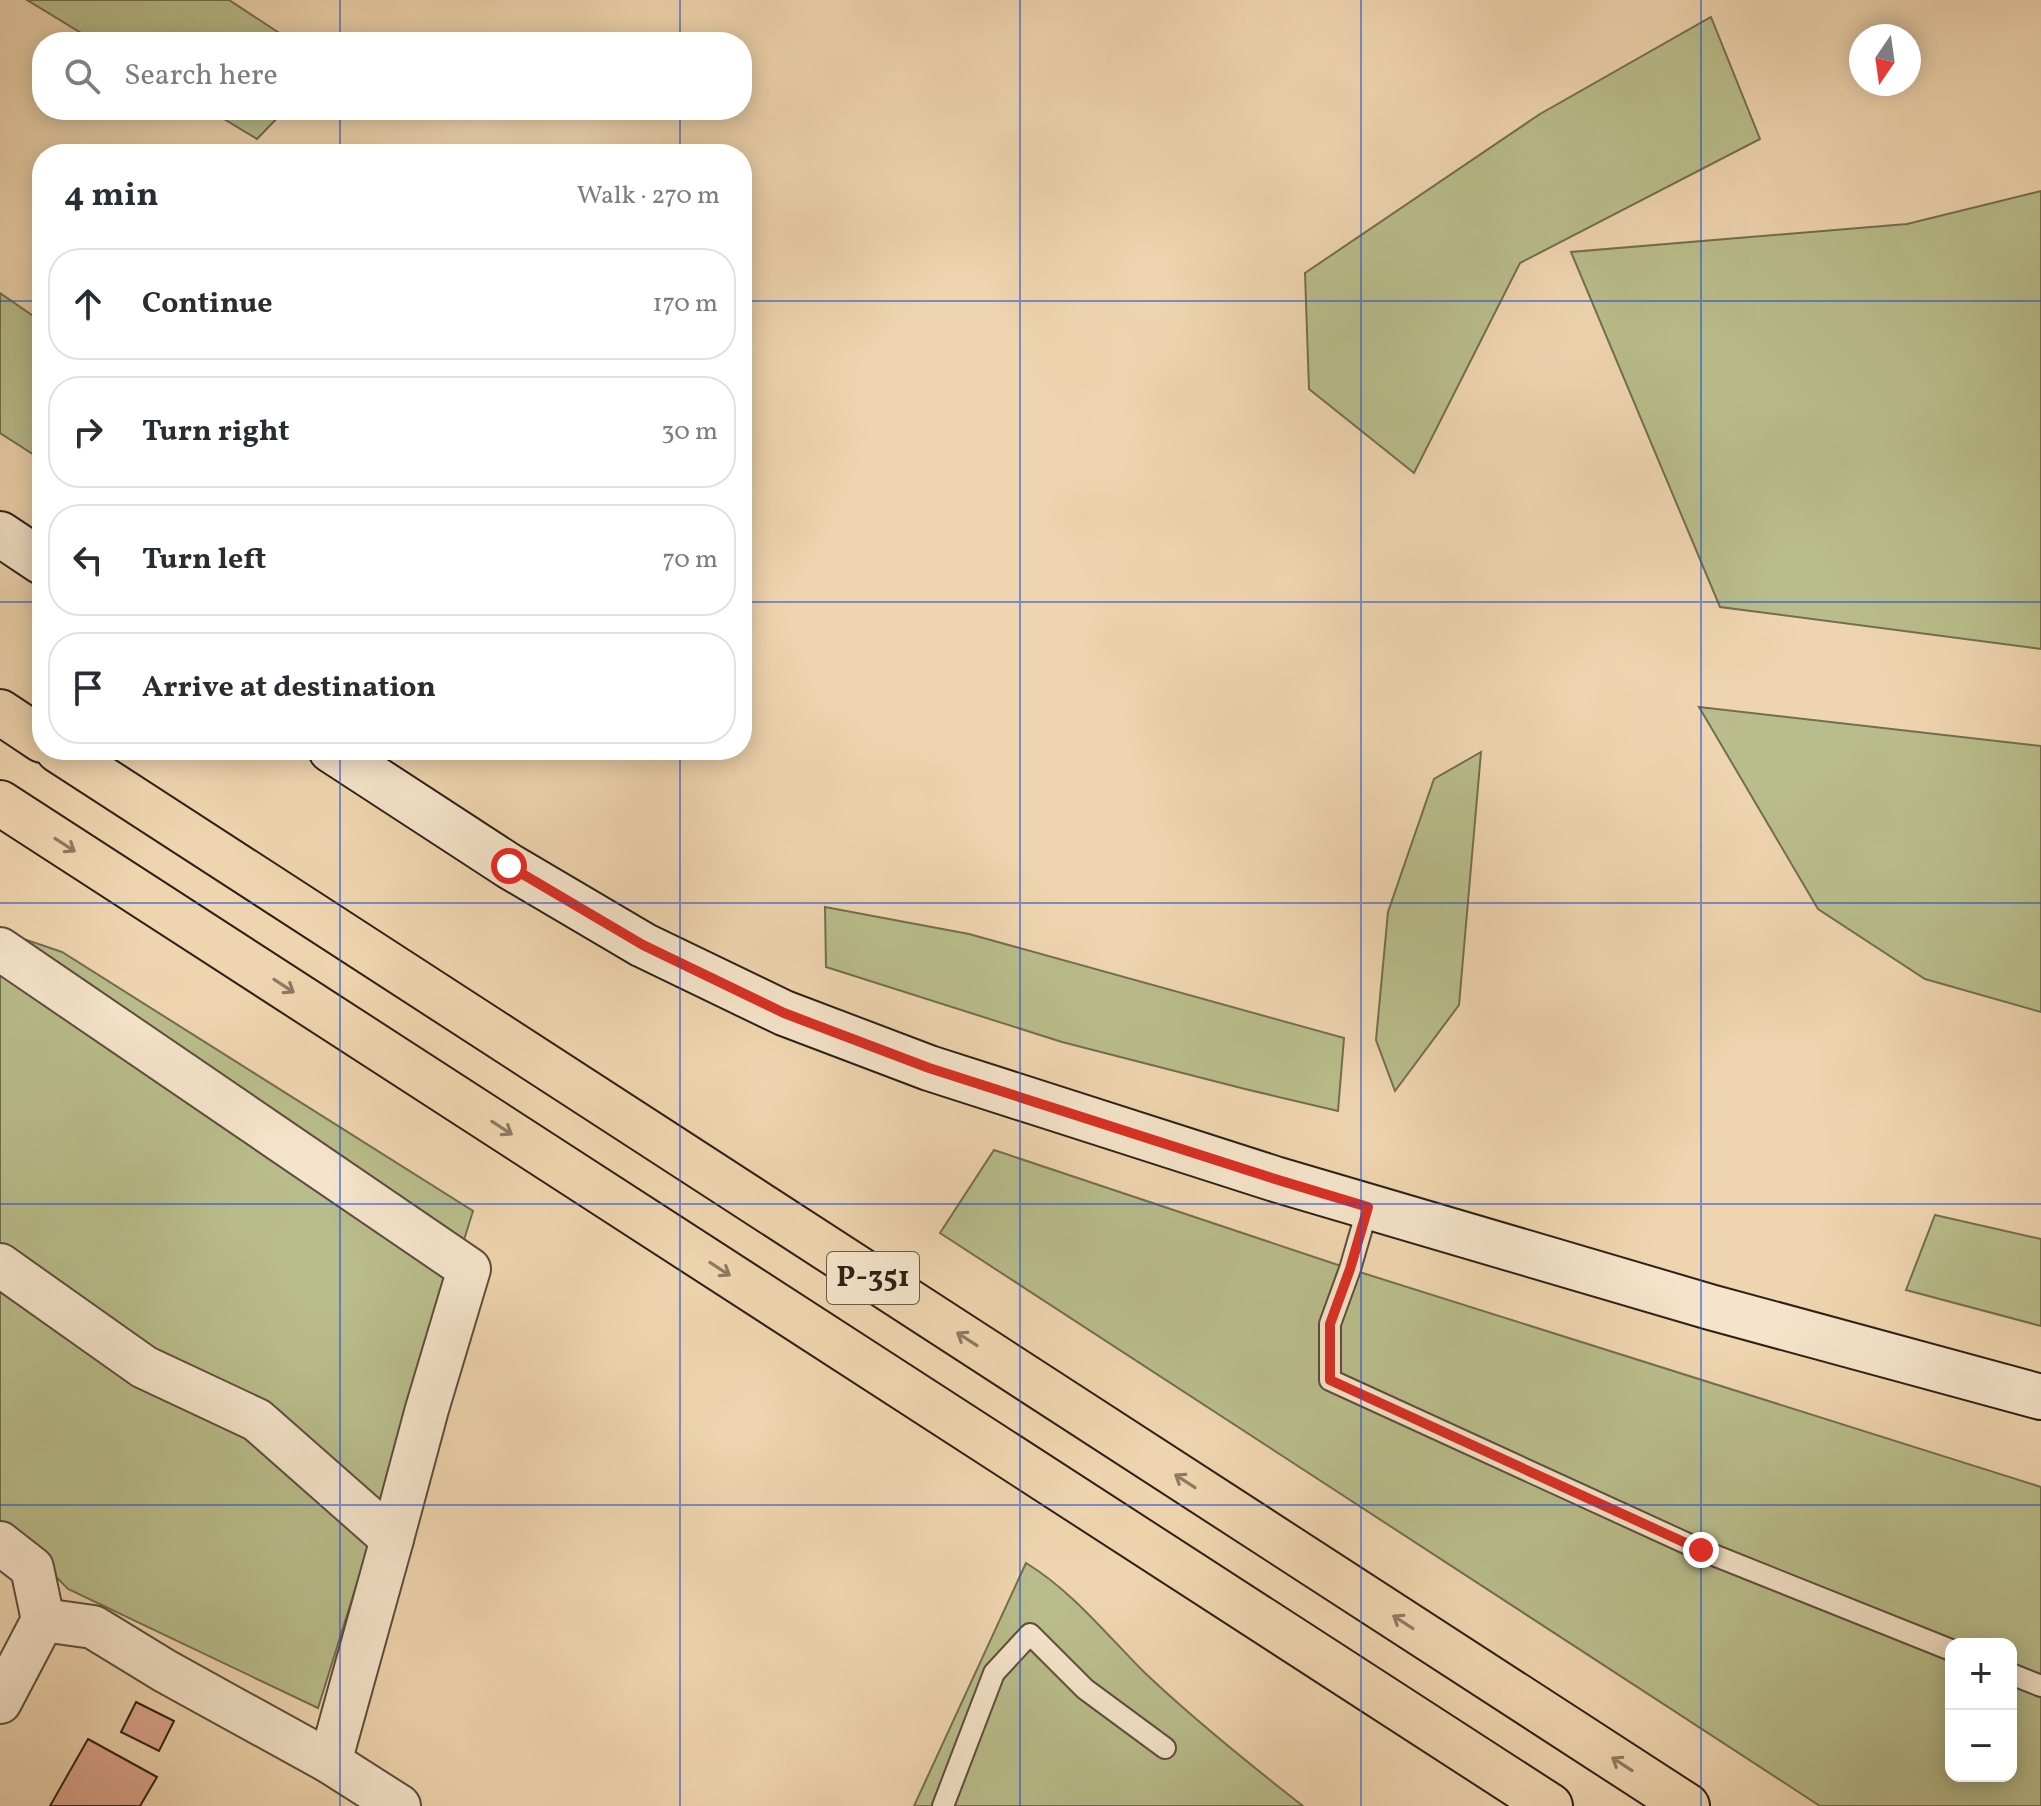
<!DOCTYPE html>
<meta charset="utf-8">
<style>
body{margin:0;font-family:Vollkorn,serif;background:#f2f2f3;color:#2b2b33}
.controls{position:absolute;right:24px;bottom:24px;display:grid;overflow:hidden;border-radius:16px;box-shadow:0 4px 20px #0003}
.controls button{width:72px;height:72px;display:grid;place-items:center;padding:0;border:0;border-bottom:2px solid #e1e1e2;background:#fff;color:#2b2b33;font:40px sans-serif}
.compass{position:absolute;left:1849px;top:24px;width:72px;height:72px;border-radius:50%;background:#fff;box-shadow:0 4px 20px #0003;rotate:193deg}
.stop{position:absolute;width:24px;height:24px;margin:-18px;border:6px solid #d93025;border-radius:50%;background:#fff}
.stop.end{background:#d93025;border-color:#fff;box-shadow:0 2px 8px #0008}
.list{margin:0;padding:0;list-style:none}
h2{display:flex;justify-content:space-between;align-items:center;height:104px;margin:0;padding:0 32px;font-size:34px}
h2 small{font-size:26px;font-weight:400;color:#7c7c81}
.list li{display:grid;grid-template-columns:52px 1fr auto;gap:24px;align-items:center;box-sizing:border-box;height:112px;margin:0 16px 16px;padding:0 16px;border:2px solid #e1e1e2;border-radius:32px}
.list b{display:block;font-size:30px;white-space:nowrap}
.list em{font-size:26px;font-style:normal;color:#7c7c81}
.icon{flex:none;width:44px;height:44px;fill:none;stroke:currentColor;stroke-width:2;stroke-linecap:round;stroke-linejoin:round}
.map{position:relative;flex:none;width:2041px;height:1806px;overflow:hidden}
.search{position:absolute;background:#fff;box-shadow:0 4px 20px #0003;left:32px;top:32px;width:720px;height:88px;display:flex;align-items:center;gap:20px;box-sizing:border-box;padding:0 28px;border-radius:32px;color:#7c7c81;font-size:30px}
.panel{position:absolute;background:#fff;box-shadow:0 4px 20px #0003;left:32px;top:144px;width:720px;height:616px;border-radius:32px}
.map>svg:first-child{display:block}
</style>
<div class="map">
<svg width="2041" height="1806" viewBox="0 0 2041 1806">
<rect width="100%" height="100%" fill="#efd5af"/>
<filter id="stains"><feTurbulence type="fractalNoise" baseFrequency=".0025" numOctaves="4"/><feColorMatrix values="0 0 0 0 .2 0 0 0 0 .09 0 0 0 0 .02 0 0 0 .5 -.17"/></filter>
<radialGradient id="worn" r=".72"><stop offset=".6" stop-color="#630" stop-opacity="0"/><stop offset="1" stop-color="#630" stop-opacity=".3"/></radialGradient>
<g fill="#b9bd8b" stroke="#736e51" stroke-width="2" fill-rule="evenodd">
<path d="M27,0H229L293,42H96Z"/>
<path d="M1711,17L1760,139L1520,263L1414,473L1309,389L1305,273L1540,114Z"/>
<path d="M209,110H285L257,139Z"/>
<path d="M2041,191V649L1720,607L1571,252L1907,224Z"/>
<path d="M0,293L42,322V460L0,433Z"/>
<path d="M1699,707L2041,746V1012L1925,979L1818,909Z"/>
<path d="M1481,752L1459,1005L1395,1091L1376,1040L1388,912L1434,779Z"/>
<path d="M825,907L969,934L1344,1038L1338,1111L1245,1089L1062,1042L826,967Z"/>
<path d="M0,931L62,952L473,1211L318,1708L68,1589L0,1520Z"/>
<path d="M994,1150L1350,1269L2041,1487V1806H1820L940,1233ZM1951,1644H2011V1776H1951Z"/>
<path d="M1935,1215L2041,1239V1326L1906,1290Z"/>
<path d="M1026,1563C1072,1591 1105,1633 1143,1671C1193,1719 1248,1763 1303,1806H914Z"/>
</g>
<g fill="#dea58e" stroke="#2d2017" stroke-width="2">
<path d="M136,1702L174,1721L159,1751L121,1732Z"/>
<path d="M88,1739L157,1777L140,1806H50Z"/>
</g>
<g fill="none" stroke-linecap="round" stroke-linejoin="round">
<g stroke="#5e4d3d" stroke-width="24">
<g id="service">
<path d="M1368,1207L1350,1269L1330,1324V1380L1701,1550L1951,1650"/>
<path d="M2011,1674L2041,1686"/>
<path d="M943,1806L994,1673L1030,1634L1085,1689L1165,1748"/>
</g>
</g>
<g stroke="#5e4d3d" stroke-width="46">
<g id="minor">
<path d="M0,949L469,1269L427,1409L392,1539"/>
<path d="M0,1265L144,1367L257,1420L392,1539L330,1762"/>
<path d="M0,1543L32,1568L43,1620L0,1702"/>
<path d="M43,1620L93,1627L165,1671L330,1762L399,1806"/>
</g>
</g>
<g stroke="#2d2017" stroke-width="48">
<g id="secondary">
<path d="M0,534L42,562"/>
<path d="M331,750L509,866L643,945L784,1013L929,1068L1275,1179L1710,1307L2041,1397"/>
</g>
</g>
<g stroke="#2d2017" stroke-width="48">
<g id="trunk">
<path d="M0,712L42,740"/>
<path d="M58,750L1687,1806"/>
<path d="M0,803L1550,1806"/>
</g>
</g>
<use href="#service" stroke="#f5e4cb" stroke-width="20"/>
<use href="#minor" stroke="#f5e4cb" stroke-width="42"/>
<use href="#secondary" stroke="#f5e4cb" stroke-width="44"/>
<use href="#trunk" stroke="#efd5af" stroke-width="44"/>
</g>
<defs><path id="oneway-shaft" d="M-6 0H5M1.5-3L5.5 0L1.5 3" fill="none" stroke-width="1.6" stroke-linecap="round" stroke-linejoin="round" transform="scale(2)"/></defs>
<g stroke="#8e7a63">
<use href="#oneway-shaft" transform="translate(65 845) rotate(33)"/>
<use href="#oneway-shaft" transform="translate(284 986) rotate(33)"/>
<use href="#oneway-shaft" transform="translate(502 1128) rotate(33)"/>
<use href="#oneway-shaft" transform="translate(720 1269) rotate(33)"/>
<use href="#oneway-shaft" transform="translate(967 1339) rotate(-147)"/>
<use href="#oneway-shaft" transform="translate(1185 1481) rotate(-147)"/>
<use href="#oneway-shaft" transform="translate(1403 1622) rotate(-147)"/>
<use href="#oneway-shaft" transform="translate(1622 1764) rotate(-147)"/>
</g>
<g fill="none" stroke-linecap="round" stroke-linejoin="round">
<path stroke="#d93025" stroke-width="10" d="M509,866L643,945L784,1013L929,1068L1275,1179L1368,1207L1350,1269L1330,1324V1380L1701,1550"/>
</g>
<path fill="none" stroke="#1d4ed8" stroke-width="2" stroke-opacity="0.55" d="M340,0V42M680,0V42M1020,0V1806M1361,0V1806M1701,0V1806M340,110V154M680,110V154M0,301H42M742,301H2041M0,602H42M742,602H2041M340,750V1806M680,750V1806M0,903H2041M0,1204H2041M0,1505H2041"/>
<g text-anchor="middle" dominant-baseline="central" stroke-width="8" stroke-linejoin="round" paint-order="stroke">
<rect fill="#f5e4cb" stroke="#695b4d" stroke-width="2" x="827" y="1252" width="92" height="52" rx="6"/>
<g font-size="30" font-weight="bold" fill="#2d2017">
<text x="873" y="1278">Р-351</text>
</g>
</g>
<rect width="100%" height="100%" filter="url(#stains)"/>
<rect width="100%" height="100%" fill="url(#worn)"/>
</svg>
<div class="controls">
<button>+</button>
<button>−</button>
</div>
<svg class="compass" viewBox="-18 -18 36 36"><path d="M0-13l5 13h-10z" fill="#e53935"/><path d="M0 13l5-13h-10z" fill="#7c7c81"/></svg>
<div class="stop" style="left:509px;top:866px"></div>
<div class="stop end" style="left:1701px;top:1550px"></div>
<div class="search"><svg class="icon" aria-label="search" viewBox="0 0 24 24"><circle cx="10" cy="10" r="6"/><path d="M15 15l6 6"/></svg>Search here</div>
<section class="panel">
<h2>4 min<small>Walk · 270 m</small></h2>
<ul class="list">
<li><svg class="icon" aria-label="ahead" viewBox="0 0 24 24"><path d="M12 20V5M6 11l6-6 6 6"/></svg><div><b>Continue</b></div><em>170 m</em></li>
<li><svg class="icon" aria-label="right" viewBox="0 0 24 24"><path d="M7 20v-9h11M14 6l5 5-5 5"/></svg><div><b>Turn right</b></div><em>30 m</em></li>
<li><svg class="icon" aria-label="left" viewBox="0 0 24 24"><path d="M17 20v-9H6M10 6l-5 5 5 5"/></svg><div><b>Turn left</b></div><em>70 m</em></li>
<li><svg class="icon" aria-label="arrive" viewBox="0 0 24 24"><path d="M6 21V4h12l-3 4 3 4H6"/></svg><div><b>Arrive at destination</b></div></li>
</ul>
</section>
</div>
